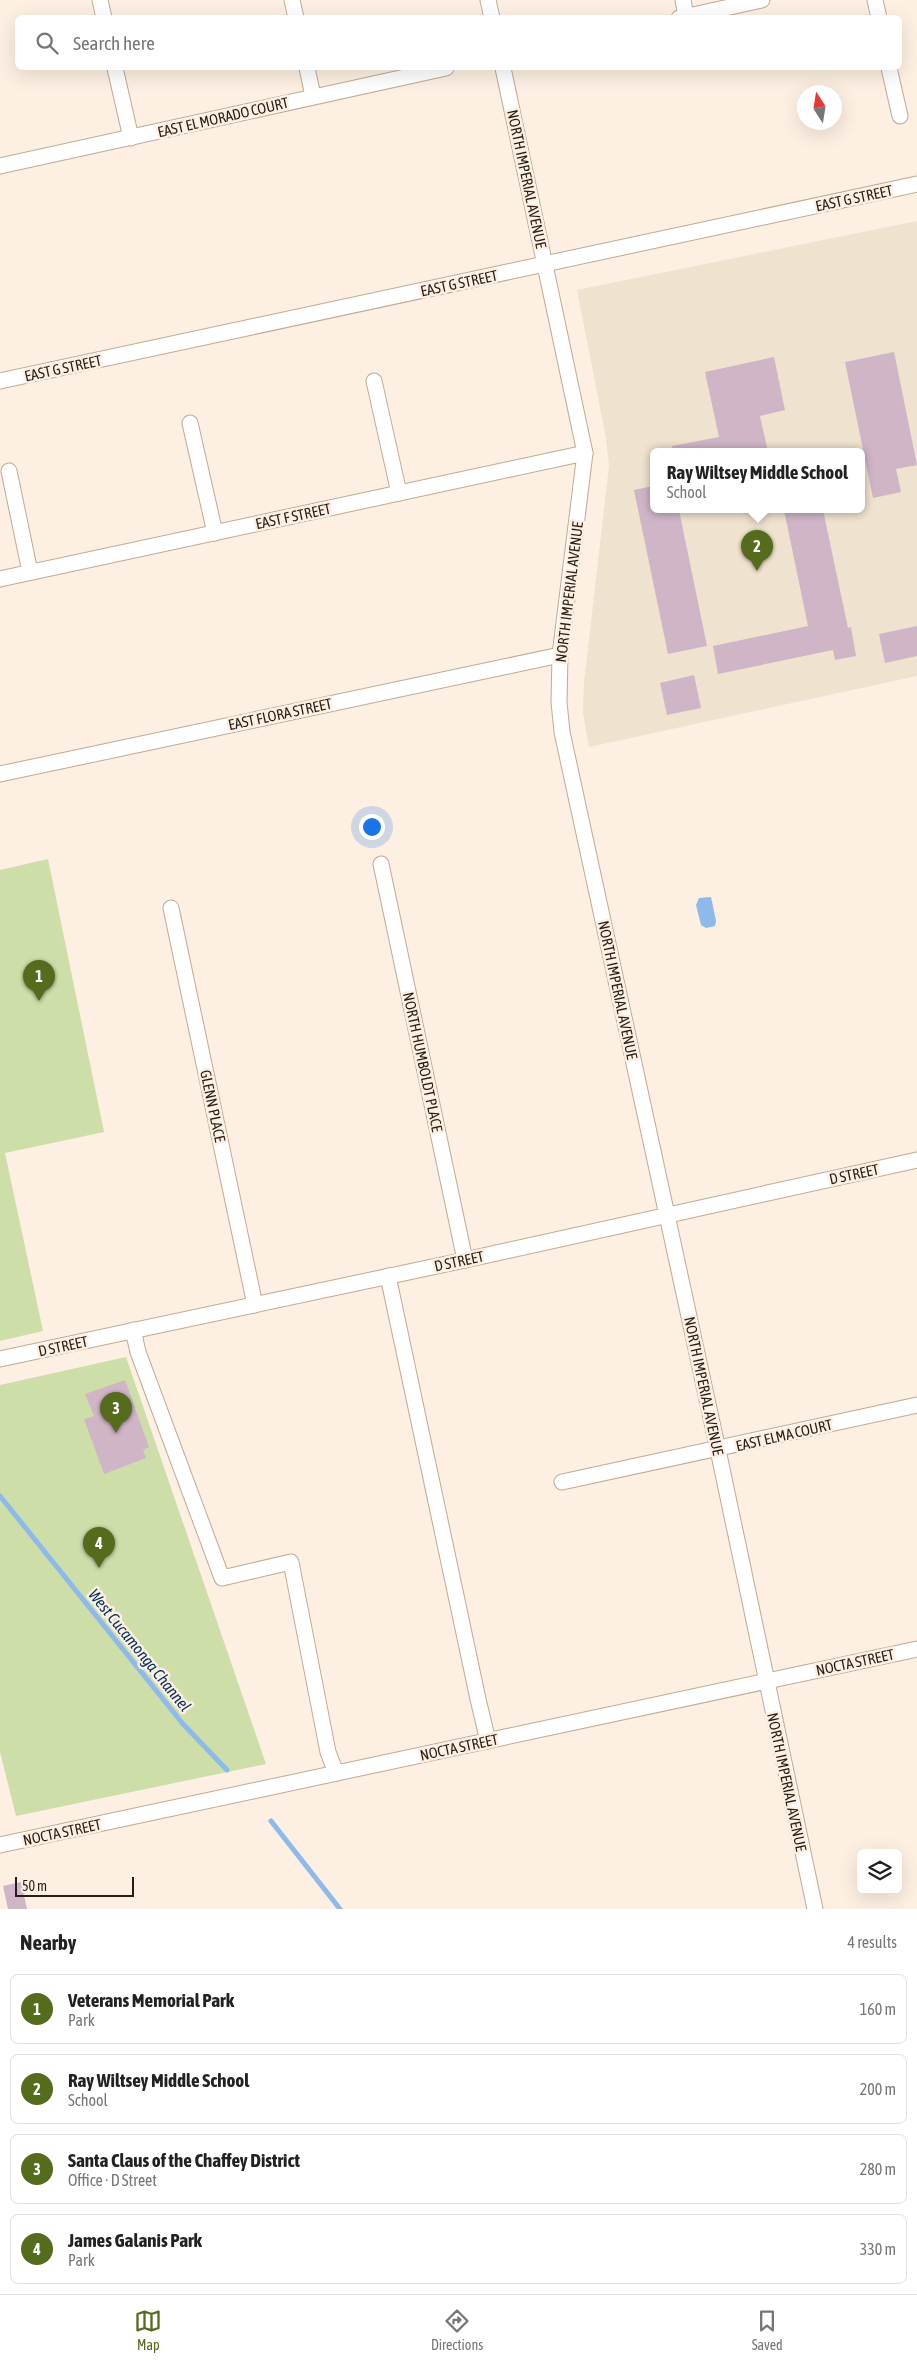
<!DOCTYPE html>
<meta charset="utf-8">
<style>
body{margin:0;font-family:"Asap Condensed",sans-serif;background:#f2f2f2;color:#222}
.controls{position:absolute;right:15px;bottom:15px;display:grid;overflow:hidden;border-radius:8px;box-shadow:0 5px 20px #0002}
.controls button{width:45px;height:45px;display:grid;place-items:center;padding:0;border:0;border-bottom:1px solid #e0e0e0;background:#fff;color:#222;font:25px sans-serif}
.compass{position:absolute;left:797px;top:85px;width:45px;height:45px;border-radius:50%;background:#fff;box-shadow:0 5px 20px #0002;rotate:348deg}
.scale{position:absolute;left:15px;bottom:12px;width:119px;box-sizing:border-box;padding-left:5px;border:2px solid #271f17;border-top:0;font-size:14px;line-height:18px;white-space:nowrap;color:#271f17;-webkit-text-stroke:4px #fdefe2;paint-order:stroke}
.you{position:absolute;left:371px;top:826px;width:18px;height:18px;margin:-12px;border:4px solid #fff;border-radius:50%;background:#1a73e8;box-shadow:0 0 0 8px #1a73e833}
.badge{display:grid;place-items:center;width:32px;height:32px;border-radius:50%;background:#546c1c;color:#fff;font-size:16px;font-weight:700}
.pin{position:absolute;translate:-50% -41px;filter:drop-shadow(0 1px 2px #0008)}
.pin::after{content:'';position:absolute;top:26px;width:18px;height:15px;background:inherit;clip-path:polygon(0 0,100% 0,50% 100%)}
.popup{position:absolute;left:650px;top:448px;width:215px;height:65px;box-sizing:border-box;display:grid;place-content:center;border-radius:8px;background:#fff;filter:drop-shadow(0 1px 4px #0005);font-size:16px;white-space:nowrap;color:#767676}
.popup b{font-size:19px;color:#222}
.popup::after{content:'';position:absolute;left:50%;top:100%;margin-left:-10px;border:10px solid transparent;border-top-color:#fff}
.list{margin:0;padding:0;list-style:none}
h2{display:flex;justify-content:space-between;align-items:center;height:65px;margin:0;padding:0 20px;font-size:21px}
h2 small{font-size:16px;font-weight:400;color:#767676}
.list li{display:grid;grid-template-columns:32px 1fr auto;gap:15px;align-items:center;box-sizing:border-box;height:70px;margin:0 10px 10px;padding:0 10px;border:1px solid #e0e0e0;border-radius:8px}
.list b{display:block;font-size:19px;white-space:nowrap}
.list p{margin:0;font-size:16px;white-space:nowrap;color:#767676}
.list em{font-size:16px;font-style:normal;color:#767676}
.icon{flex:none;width:28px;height:28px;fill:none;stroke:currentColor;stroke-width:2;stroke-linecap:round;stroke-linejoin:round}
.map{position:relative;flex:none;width:917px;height:1909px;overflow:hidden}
.search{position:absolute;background:#fff;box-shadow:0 5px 20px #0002;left:15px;right:15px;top:15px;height:55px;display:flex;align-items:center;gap:12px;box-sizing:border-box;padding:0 18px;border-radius:8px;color:#767676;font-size:19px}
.sheet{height:385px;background:#fff}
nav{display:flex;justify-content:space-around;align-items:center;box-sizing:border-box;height:70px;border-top:1px solid #e0e0e0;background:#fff;font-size:14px;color:#767676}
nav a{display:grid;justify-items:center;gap:2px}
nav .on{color:#546c1c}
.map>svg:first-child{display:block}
</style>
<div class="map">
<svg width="917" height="1909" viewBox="0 0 917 1909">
<rect width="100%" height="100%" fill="#fdefe2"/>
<path fill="#efe2ce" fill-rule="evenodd" d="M917,221V676L589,747L583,713L584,683L609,466L606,438L577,290ZM653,452H861V510H653Z"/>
<g fill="#cedea9">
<path d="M48,859L104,1132L5,1153L43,1331L0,1341V870Z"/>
<path d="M126,1357L266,1764L16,1816L0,1752V1385Z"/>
</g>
<path fill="#8db9eb" d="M711,897L716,921L715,926L706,928L701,925L696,905L699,898Z"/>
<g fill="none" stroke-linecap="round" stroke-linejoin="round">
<g stroke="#8db9eb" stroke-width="5">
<path d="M0,1496L183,1724L227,1770"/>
<path d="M271,1821L340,1909"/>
</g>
</g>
<g fill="#d0b5c7">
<path d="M894,352L917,465L896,469L901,492L873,498L845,362Z"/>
<path d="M774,357L785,410L760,416L768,452H735L734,450L721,452H673L672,446L719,437L705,372Z"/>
<path d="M653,486V510H679L707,646L668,654L634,490Z"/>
<path d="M784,510H823L848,628L851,627L856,656L835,660L833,650L718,674L713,646L808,626Z"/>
<path d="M917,626V656L885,663L879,634Z"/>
<path d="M694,675L701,708L667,715L660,683Z"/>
<path d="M125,1380L149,1447L143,1450L146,1458L104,1474L84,1419L94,1416L85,1394Z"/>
<path d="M21,1882L27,1909H8L3,1886Z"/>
</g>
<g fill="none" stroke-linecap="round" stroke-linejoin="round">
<g stroke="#bfaa94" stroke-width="17">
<g id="minor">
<path d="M100,0L104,18"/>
<path d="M292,0L296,18"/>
<path d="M488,0L492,18"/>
<path d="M683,0L686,16"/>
<path d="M875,0L879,18"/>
<path d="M679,18L762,0"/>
<path d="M115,68L131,138"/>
<path d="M307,68L313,96"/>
<path d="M503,68L585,453L560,655L559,702L562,732L718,1450L815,1909"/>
<path d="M889,68L900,116"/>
<path d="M0,166L446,68"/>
<path d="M0,381L917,184"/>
<path d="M374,381L399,493"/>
<path d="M190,423L215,533"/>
<path d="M9,471L30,572"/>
<path d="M0,579L585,453"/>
<path d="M0,774L560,655"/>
<path d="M381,864L465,1260"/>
<path d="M171,908L255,1305"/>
<path d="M388,1276L478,1699L488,1741"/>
<path d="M133,1330L138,1352L222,1578L291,1562L328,1752L336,1773"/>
<path d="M0,1359L465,1260L917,1160"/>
<path d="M562,1482L917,1405"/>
<path d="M0,1845L917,1649"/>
</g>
</g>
<use href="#minor" stroke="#fff" stroke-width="15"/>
</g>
<g text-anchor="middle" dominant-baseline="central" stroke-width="5" stroke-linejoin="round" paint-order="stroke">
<g font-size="15" fill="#271f17" stroke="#fdefe2">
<text transform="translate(223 117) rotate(-13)">EAST EL MORADO COURT</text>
<text transform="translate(527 179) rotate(78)">NORTH IMPERIAL AVENUE</text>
<text transform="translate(854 198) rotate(-12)">EAST G STREET</text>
<text transform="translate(459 283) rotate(-12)">EAST G STREET</text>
<text transform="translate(63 368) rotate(-12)">EAST G STREET</text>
<text transform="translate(293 516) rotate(-12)">EAST F STREET</text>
<text transform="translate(569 592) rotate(-83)">NORTH IMPERIAL AVENUE</text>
<text transform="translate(280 714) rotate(-12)">EAST FLORA STREET</text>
<text transform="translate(618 990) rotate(78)">NORTH IMPERIAL AVENUE</text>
<text transform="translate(423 1062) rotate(78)">NORTH HUMBOLDT PLACE</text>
<text transform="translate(213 1106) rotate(78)">GLENN PLACE</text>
<text transform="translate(854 1174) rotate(-12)">D STREET</text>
<text transform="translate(459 1261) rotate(-12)">D STREET</text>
<text transform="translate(63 1346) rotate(-12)">D STREET</text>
<text transform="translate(704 1386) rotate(78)">NORTH IMPERIAL AVENUE</text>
<text transform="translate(784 1435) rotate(-13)">EAST ELMA COURT</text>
<text transform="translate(855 1662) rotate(-12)">NOCTA STREET</text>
<text transform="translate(459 1747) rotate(-12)">NOCTA STREET</text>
<text transform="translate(787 1782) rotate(78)">NORTH IMPERIAL AVENUE</text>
<text transform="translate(62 1832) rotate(-12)">NOCTA STREET</text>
</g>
<g font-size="16" font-style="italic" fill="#03325f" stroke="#fdefe2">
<text transform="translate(140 1650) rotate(51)">West Cucamonga Channel</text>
</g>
</g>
</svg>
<div class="controls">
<button><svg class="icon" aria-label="layers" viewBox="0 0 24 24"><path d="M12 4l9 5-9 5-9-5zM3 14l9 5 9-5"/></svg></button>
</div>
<svg class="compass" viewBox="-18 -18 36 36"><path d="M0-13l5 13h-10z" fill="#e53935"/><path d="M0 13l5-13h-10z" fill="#767676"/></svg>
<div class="scale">50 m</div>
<div class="you"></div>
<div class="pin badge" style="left:39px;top:1001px">1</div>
<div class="pin badge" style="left:757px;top:571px">2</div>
<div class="popup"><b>Ray Wiltsey Middle School</b>School</div>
<div class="pin badge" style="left:116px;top:1433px">3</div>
<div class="pin badge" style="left:99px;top:1568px">4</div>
<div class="search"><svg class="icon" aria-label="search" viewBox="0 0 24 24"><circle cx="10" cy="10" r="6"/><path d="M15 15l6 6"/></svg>Search here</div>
</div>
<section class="sheet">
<h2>Nearby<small>4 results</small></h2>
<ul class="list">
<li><span class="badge">1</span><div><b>Veterans Memorial Park</b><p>Park</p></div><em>160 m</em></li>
<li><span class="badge">2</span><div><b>Ray Wiltsey Middle School</b><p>School</p></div><em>200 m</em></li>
<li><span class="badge">3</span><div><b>Santa Claus of the Chaffey District</b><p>Office · D Street</p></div><em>280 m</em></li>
<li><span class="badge">4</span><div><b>James Galanis Park</b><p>Park</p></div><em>330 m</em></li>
</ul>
</section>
<nav>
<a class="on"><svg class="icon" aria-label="map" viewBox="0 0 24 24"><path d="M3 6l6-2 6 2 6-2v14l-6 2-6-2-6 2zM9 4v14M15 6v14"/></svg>Map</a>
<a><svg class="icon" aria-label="directions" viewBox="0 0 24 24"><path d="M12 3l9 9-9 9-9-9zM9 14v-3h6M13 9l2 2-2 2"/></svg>Directions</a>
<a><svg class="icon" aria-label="saved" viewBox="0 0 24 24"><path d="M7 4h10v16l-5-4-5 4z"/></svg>Saved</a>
</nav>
